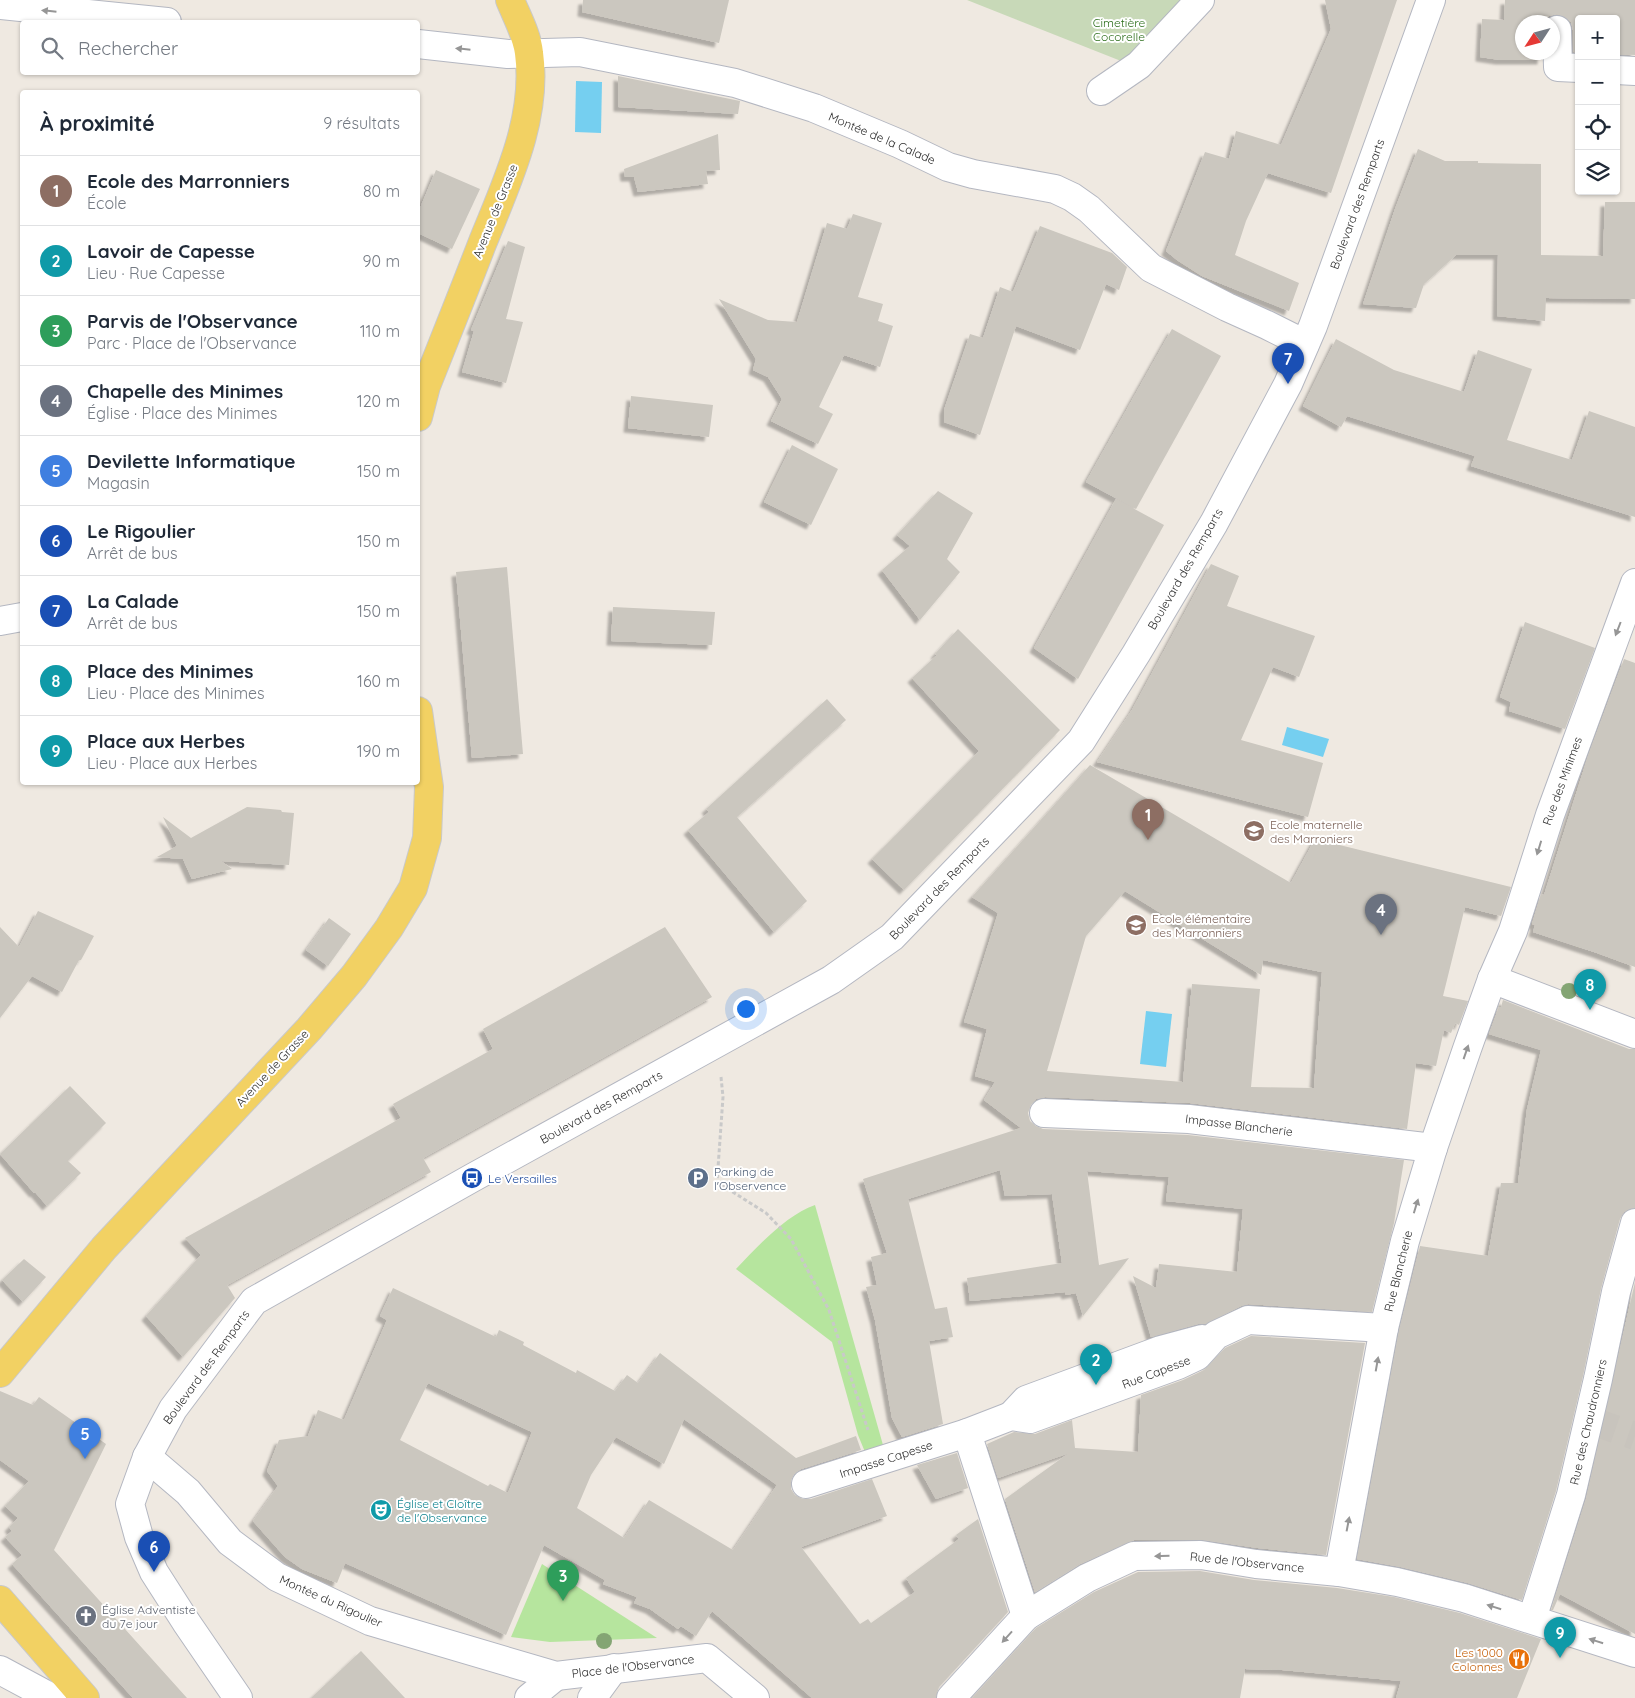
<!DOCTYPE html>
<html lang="fr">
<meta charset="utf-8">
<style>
body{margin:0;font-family:Quicksand,sans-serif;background:#f6f6f7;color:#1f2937}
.controls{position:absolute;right:15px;top:15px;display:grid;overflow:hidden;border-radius:5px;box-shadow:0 1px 4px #0004}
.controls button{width:45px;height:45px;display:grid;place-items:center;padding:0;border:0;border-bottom:1px solid #e0e1e3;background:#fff;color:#1f2937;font:25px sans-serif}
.compass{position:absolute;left:1515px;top:15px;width:45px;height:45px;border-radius:50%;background:#fff;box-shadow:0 1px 4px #0004;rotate:234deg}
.you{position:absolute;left:745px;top:1008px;width:18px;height:18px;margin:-12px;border:4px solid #fff;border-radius:50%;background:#1a73e8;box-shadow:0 0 0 8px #1a73e833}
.badge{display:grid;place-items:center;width:32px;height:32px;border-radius:50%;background:#db2777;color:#fff;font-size:16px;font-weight:700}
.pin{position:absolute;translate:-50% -41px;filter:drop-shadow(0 1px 2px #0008)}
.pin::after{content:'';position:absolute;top:26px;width:18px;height:15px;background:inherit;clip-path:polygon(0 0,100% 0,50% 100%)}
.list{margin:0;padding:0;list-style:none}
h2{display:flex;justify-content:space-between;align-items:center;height:65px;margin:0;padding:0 20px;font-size:21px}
h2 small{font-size:16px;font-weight:400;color:#747a83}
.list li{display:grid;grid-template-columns:32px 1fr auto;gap:15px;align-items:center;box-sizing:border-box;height:70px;padding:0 20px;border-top:1px solid #e0e1e3}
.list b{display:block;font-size:19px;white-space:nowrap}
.list p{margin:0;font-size:16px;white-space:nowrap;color:#747a83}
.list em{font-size:16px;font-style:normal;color:#747a83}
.icon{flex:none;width:28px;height:28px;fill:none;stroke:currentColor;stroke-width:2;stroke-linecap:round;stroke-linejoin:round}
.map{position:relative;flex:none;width:1635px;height:1698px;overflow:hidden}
.search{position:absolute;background:#fff;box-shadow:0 1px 4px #0004;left:20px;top:20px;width:400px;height:55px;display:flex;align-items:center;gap:12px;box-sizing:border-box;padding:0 18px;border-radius:5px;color:#747a83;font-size:19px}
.panel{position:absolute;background:#fff;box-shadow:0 1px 4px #0004;left:20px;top:90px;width:400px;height:695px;border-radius:5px}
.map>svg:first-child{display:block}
</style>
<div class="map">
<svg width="1635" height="1698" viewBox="0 0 1635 1698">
<defs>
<filter id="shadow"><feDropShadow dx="-4.5" dy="4.5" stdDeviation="1" flood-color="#0004"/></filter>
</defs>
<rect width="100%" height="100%" fill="#efe9e1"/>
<g fill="#b6e59e">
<path d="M815,1205L883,1445L865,1452L858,1435L832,1342L736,1269C757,1247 786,1215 815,1205Z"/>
<path d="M542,1564L657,1638L550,1642L511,1637Z"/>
</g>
<path fill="#c8d9b8" d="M967,0H1185L1129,58L1121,61Z"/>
<g fill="#75cff0">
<path d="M576,81L602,82L601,133L575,132Z"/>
<path d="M1287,727L1329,739L1323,757L1282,745Z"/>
<path d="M1146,1011L1172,1014L1166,1067L1140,1064Z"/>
</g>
<g fill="#cbc7bf" fill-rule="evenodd" filter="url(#shadow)">
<path d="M583,0H729L719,43L582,12Z"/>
<path d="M1325,0H1397L1331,193L1268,173L1246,221L1235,255L1299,283L1289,311L1202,276L1177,260L1166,251L1205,152L1229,159L1236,131L1281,145L1331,29Z"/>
<path d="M1505,0H1635V55L1616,54V19H1579V52H1573V30L1571,22L1565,17L1557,14L1549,16L1543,22H1522V52H1542V60H1500L1480,57L1482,19L1504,20Z"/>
<path d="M618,76L740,101L738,114L618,107Z"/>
<path d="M718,134L720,170L706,171L708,184L638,192L634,177H625L624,169Z"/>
<path d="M1418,149L1445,161H1478V163L1541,164V255L1603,256L1605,202H1635V299L1546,298L1545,321L1497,316L1498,255H1456L1424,284L1416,308L1363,304L1395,209Z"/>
<path d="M436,170L480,189L452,249L418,233V213Z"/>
<path d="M853,214L882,223L858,297L883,304L878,321L893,326L880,367L844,355L819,407L833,414L818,444L771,421L782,399L768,377L753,370L756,359L719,299L768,320L797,322L827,223L847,229Z"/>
<path d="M1040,226L1112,253L1127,267L1119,290L1106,284L1080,350L1016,326L980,435L944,422V410L970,334L983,338L1000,287L1013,292Z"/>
<path d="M508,241L525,247L506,319L523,322L506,383L462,372L474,331L471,330Z"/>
<path d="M1172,329L1221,356L1136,509L1086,482Z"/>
<path d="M1336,339L1394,370L1464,392L1478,350L1532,369L1507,440L1572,460L1589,411L1635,427V517L1471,466L1475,456L1347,416L1341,427L1303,406Z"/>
<path d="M631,396L713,405L709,437L628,428Z"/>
<path d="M792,445L838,469L811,525L764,502Z"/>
<path d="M938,491L973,513L947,559L960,572L920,620L882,570L910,546L897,535Z"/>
<path d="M1116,499L1164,525L1078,679L1034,648Z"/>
<path d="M1211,564L1239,576L1227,606L1315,636L1299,677L1273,667L1241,740L1323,763L1308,817L1097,762L1132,710Z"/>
<path d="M507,567L523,754L472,758L456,572Z"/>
<path d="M613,607L715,612L712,645L611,641Z"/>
<path d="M1525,622L1595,648L1565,729L1509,711L1511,702L1500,697Z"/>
<path d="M958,629L1060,730L904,890L872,859L979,751L912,678L937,655L935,654Z"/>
<path d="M1624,659L1635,663V967L1597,953L1533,932L1535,925L1532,924L1541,894L1544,895L1588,756Z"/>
<path d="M827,699L846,720L737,817L807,901L774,932L688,830L709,812L706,809Z"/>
<path d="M1090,765L1291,883L1315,839L1511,887L1501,916L1465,907L1443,996L1468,1001L1459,1025L1455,1023L1451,1033L1444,1030L1436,1066L1416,1063L1407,1129L1190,1103L1045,1097L1036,1099L1031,1105L1028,1113L1030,1121L1036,1126L1043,1129L1188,1135L1404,1160L1394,1223L1372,1312L1248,1304L1241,1306L1205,1324H1198L1151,1337L1133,1276L1156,1288L1159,1264L1237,1272L1243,1209L1166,1201L1169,1177L1087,1171L1099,1265L1129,1258L1083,1316L1076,1293L1066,1295L1065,1292L970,1301L967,1278L1062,1263L1052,1194L1005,1196L1000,1170L908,1199L935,1309L947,1307L953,1337L929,1341L943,1424L902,1437L892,1418L875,1320L866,1287L877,1285L871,1257L887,1253L863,1179L1021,1128L984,1100L995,1082L975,1076L987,1029L964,1022L998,913L972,897ZM1125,891L1261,975L1263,960L1322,972L1314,1088L1251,1087L1260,989L1192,984L1183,1082L1047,1071L1086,936Z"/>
<path d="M247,807L281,810L282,812L294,813L289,865L221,861L232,869L192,879L183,859L157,857L177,846L163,817L191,838Z"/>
<path d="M38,911L94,936L81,960H79L62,992L32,976L0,1018V927L19,947Z"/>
<path d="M329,918L351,934L328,966L306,950Z"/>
<path d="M665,927L712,997L423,1158L431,1172L227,1285L235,1298L183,1357L146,1316L201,1255L185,1238L401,1118L393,1104L493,1049L483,1029Z"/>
<path d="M1503,1000L1629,1049H1635V1208L1624,1212L1620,1219L1601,1289L1583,1376L1556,1491L1522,1600L1468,1583L1401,1567L1357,1559L1399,1331L1420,1246L1488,1256L1501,1183H1518L1527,1109L1541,1050L1489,1034L1499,1007H1501Z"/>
<path d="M70,1086L106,1123L68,1161L81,1173L47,1206L35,1192L34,1193L0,1154Z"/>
<path d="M24,1259L46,1277L23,1302L2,1280Z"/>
<path d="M1635,1282V1634L1560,1594L1553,1610H1551L1586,1499Z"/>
<path d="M393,1288L496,1337L499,1330L524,1342L523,1345L576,1373L577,1370L615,1391L627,1375L638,1383L660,1353L796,1458L856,1436L861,1450L801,1469L794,1474L791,1481V1489L795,1495L803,1499H811L872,1479L887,1516L801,1547L860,1624L868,1619L871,1623L915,1592L906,1578L959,1539L956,1535L978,1519L1008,1612L939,1687L936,1698H812L712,1611L696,1636L681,1626L678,1629L650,1609L634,1603L637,1597L603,1584L605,1580L544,1545L506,1635L345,1563L337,1583L302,1569L285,1557L253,1521L278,1486L267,1471L279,1440L308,1436L318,1410L344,1420L387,1320L380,1316ZM428,1383L532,1432L508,1493L490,1484L488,1486L400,1440ZM684,1419L777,1485L733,1550L649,1500L624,1538L577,1508L591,1475L616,1437L664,1464Z"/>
<path d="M1251,1336L1365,1343L1326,1555L1258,1548L1203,1540H1134L1080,1564L1035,1592L1005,1499L1069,1453L998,1478L987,1444L1014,1432L1035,1434L1072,1420L1075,1448L1138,1452L1141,1395L1183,1380L1204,1370L1225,1348Z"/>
<path d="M0,1391L33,1405L39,1397L106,1444L54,1550L187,1698H133L12,1564L22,1555L5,1537L12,1531L9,1527L18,1518L5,1506L29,1481L0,1460Z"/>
<path d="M957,1453L968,1488L936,1499L917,1465Z"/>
<path d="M1200,1571L1254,1580L1337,1588L1394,1597L1460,1613L1541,1639L1517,1698H1396L1401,1681L1282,1670L1245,1669L1240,1698H972L1036,1628L1094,1592L1138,1572Z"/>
<path d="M361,1651L405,1698H311Z"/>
</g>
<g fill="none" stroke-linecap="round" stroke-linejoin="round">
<path stroke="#c8c4bd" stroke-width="28" stroke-dasharray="28 14" stroke-linecap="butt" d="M1589,1420L1635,1436"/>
<g stroke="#b4b7c1" stroke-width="30">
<g id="minor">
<path d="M0,5L167,22"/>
<path d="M1557,30L1558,67L1579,68"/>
<path d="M418,44L508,54L580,52L735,83L814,108L900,144L948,167L973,174L1055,189L1072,197L1089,209L1151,268L1227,307L1267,325L1305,344"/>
<path d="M1616,70L1635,71"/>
<path d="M1101,91L1139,65L1200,0"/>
<path d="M0,621L22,617"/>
<path d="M1492,979L1635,1034"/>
<path d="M1044,1113L1189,1119L1433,1148"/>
<path d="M1011,1416L1026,1400L1161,1350L1202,1339"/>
<path d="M147,1457L188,1492L230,1542L277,1577L370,1621L556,1676L707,1658L755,1698"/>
<path d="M806,1484L967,1433"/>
<path d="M1339,1572L1384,1328L1405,1241L1433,1148L1467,1049L1492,979L1513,931L1550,815L1635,583"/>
<path d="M1026,1616L967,1433L1011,1416L1030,1419L1178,1365L1197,1356L1216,1335L1248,1320L1384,1328"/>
<path d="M1532,1619L1571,1495L1598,1379L1616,1292L1635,1223"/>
<path d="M0,1670L52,1698"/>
<path d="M238,1698L186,1622L154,1572L139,1537L130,1504L147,1457L173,1409L254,1301L472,1178L831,980L892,937L1081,741L1136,654L1214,523L1288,384L1313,326L1431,0"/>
<path d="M529,1698L556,1676"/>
<path d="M592,1698L614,1668"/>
<path d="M951,1698L1026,1616L1087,1578L1134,1556L1201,1555L1256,1564L1339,1572L1397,1582L1464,1598L1635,1653"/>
</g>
</g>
<g stroke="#c9c9c9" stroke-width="30">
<g id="major">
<path d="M418,417L426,386C445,338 464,291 482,244C506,184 538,119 529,53C527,35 517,17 510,0"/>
<path d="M0,1373L104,1248L309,1029L354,976L389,928L413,888L427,838L429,787L418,711"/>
<path d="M0,1600L85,1698"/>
</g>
</g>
<path stroke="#c9c9c9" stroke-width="3" stroke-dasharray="4 2.5" stroke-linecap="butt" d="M721,1077L723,1097L717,1182L766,1213L791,1239L829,1310L868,1430"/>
<use href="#minor" stroke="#fff" stroke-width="28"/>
<use href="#major" stroke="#f2d163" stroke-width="28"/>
</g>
<g fill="#84a574">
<circle cx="1569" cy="991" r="8"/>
<circle cx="604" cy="1641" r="8"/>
</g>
<defs><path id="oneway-solid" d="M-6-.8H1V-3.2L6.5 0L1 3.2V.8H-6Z" transform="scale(1.25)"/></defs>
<g fill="#969696">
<use href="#oneway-solid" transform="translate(49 11) rotate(-174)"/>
<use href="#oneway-solid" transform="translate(463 49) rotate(-174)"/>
<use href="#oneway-solid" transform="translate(1618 629) rotate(111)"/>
<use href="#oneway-solid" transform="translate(1539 848) rotate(107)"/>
<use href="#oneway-solid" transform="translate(1466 1052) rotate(-71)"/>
<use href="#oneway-solid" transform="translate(1416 1206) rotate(-73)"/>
<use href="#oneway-solid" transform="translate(1377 1364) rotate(-80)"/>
<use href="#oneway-solid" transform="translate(1348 1524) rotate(-79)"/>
<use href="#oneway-solid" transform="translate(1162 1556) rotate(179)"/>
<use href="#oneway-solid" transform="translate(1494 1607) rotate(-163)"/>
<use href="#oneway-solid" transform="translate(1007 1637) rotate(132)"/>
<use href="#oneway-solid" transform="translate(1596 1641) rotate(-162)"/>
</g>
<defs>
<g id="school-disc" transform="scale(1.125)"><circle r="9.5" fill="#8d6e63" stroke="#fff"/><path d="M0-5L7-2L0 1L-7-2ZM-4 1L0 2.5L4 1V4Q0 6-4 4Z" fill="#fff"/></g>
<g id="bus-disc" transform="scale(1.125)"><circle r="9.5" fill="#1a4fb4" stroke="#fff"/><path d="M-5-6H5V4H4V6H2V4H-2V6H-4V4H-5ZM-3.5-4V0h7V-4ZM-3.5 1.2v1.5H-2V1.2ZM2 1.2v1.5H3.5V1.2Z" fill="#fff"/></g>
<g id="parking-disc" transform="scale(1.125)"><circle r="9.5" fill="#5c6f8a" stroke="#fff"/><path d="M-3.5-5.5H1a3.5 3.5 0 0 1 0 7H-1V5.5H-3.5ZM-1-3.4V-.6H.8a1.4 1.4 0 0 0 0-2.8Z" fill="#fff"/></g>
<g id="theatre-disc" transform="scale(1.125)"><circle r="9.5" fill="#0f9aa8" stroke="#fff"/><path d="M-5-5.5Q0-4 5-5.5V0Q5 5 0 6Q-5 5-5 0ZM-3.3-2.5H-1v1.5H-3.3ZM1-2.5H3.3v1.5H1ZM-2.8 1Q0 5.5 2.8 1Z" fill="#fff"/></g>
<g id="church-disc" transform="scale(1.125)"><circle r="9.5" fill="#6b7280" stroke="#fff"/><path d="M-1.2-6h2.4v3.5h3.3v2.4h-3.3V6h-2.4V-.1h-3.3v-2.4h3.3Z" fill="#fff"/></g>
<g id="restaurant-disc" transform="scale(1.125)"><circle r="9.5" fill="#e8710a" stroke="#fff"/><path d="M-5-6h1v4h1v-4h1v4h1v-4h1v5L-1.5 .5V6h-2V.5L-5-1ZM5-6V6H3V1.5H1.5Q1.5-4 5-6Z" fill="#fff"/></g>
</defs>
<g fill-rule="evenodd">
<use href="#school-disc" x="1254" y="831"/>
<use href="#school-disc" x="1136" y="925"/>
<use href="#bus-disc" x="472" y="1178"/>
<use href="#parking-disc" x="698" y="1178"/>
<use href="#theatre-disc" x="381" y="1510"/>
<use href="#church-disc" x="86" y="1616"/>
<use href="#restaurant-disc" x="1519" y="1659"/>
</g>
<g text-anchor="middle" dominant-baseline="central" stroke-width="4" stroke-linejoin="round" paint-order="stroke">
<g font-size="12" fill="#2c6e1b" stroke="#fff">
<text x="1119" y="22">Cimetière<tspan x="1119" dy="14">Cocorelle</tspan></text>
</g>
<g font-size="12" fill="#2e2e2e" stroke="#fff">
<text transform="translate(882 138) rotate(23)">Montée de la Calade</text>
<text transform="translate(1357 204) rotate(-70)">Boulevard des Remparts</text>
<text transform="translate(495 211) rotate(-68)">Avenue de Grasse</text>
<text transform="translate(1185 569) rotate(-60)">Boulevard des Remparts</text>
<text transform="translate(1562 781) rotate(-70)">Rue des Minimes</text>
<text transform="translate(939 888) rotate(-46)">Boulevard des Remparts</text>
<text transform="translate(272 1068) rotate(-47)">Avenue de Grasse</text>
<text transform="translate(601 1107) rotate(-29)">Boulevard des Remparts</text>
<text transform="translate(1239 1125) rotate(7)">Impasse Blancherie</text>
<text transform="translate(1398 1271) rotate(-76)">Rue Blancherie</text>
<text transform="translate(206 1367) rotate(-54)">Boulevard des Remparts</text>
<text transform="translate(1156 1372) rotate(-21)">Rue Capesse</text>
<text transform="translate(1588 1422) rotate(-77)">Rue des Chaudronniers</text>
<text transform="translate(886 1459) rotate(-18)">Impasse Capesse</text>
<text transform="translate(1247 1562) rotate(6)">Rue de l'Observance</text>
<text transform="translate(331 1601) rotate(24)">Montée du Rigoulier</text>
<text transform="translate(633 1666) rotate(-7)">Place de l'Observance</text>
</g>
<g font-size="12" fill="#785e54" stroke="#fff" text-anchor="start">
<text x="1270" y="824">Ecole maternelle<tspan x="1270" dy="14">des Marroniers</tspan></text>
<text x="1152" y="918">Ecole élémentaire<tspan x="1152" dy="14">des Marronniers</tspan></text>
</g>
<g font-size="12" fill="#4e5e75" stroke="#fff" text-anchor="start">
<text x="714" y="1171">Parking de<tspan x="714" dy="14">l'Observence</tspan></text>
</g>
<g font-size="12" fill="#164399" stroke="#fff" text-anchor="start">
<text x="488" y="1178">Le Versailles</text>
</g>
<g font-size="12" fill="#0d838f" stroke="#fff" text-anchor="start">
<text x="397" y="1503">Église et Cloître<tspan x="397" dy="14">de l'Observance</tspan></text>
</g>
<g font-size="12" fill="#5b616d" stroke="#fff" text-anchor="start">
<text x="102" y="1609">Église Adventiste<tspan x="102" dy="14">du 7e jour</tspan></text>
</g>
<g font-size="12" fill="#c56008" stroke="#fff" text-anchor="end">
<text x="1503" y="1652">Les 1000<tspan x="1503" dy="14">Colonnes</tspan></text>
</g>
</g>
</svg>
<div class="controls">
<button>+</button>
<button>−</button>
<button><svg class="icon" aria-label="locate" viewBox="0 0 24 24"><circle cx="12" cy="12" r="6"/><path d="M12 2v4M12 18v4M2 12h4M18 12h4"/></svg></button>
<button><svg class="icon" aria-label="layers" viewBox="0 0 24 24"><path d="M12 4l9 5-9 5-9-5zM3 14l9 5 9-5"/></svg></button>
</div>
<svg class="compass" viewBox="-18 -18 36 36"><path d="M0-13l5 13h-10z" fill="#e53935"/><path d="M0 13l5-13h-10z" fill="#747a83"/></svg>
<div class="you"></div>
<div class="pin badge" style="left:1148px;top:840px;background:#8d6e63">1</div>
<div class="pin badge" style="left:1096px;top:1385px;background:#0f9aa8">2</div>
<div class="pin badge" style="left:563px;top:1601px;background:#2e9e5b">3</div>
<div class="pin badge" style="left:1381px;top:935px;background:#6b7280">4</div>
<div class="pin badge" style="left:85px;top:1459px;background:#3f7fe0">5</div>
<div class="pin badge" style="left:154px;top:1572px;background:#1a4fb4">6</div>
<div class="pin badge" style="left:1288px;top:384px;background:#1a4fb4">7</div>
<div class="pin badge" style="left:1590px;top:1010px;background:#0f9aa8">8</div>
<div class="pin badge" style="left:1560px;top:1658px;background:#0f9aa8">9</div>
<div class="search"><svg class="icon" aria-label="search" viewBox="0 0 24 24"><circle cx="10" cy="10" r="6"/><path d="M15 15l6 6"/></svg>Rechercher</div>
<section class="panel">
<h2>À proximité<small>9 résultats</small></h2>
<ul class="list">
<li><span class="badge" style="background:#8d6e63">1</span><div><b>Ecole des Marronniers</b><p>École</p></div><em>80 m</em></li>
<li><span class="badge" style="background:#0f9aa8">2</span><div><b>Lavoir de Capesse</b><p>Lieu · Rue Capesse</p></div><em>90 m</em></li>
<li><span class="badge" style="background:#2e9e5b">3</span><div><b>Parvis de l'Observance</b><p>Parc · Place de l'Observance</p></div><em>110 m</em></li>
<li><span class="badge" style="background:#6b7280">4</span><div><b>Chapelle des Minimes</b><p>Église · Place des Minimes</p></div><em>120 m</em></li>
<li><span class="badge" style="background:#3f7fe0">5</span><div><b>Devilette Informatique</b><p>Magasin</p></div><em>150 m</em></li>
<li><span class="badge" style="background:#1a4fb4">6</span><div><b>Le Rigoulier</b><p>Arrêt de bus</p></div><em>150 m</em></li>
<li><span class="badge" style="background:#1a4fb4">7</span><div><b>La Calade</b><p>Arrêt de bus</p></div><em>150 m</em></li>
<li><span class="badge" style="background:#0f9aa8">8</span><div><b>Place des Minimes</b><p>Lieu · Place des Minimes</p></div><em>160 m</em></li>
<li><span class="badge" style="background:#0f9aa8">9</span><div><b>Place aux Herbes</b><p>Lieu · Place aux Herbes</p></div><em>190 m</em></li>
</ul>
</section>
</div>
